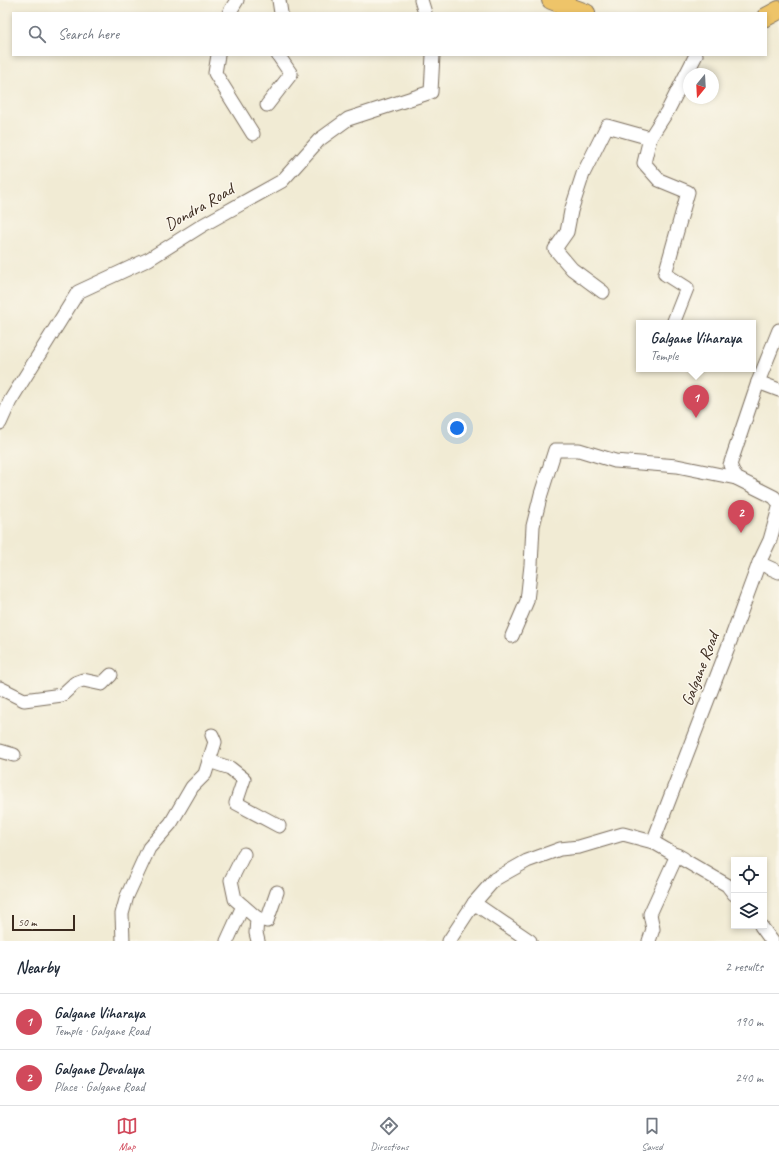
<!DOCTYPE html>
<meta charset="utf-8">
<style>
body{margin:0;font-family:Caveat,sans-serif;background:#f2f2f3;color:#1f2937}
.controls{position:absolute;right:12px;bottom:12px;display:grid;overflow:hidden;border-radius:0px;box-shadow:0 2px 6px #0003}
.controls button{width:36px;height:36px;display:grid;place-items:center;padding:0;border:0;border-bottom:1px solid #e0e1e3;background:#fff;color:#1f2937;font:20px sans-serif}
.compass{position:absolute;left:683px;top:68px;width:36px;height:36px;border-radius:50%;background:#fff;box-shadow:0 2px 6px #0003;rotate:198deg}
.scale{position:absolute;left:12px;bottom:10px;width:63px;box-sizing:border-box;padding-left:4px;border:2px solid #3b2a1e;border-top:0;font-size:11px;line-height:14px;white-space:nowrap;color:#3b2a1e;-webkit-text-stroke:3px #fbf7ec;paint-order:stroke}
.you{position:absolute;left:457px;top:428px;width:14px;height:14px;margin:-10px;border:3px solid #fff;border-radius:50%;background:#1a73e8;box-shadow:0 0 0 6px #1a73e833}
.badge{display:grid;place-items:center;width:26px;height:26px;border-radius:50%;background:#d1495b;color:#fff;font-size:13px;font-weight:700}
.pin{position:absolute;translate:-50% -33px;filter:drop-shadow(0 1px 2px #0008)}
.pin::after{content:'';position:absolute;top:21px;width:14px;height:12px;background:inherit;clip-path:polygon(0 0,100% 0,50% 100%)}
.popup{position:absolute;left:636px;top:320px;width:120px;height:52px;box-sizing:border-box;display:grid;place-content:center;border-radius:0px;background:#fff;filter:drop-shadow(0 1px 3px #0005);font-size:13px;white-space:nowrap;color:#747a83}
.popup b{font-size:15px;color:#1f2937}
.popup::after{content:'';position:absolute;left:50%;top:100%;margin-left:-8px;border:8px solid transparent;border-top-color:#fff}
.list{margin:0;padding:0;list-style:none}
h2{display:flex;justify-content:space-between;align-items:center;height:52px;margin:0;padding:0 16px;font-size:17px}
h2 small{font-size:13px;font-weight:400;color:#747a83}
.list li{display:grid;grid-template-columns:26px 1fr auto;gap:12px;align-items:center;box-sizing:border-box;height:56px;padding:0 16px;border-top:1px solid #e0e1e3}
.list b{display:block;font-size:15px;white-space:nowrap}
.list p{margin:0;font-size:13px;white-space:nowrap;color:#747a83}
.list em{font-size:13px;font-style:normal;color:#747a83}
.icon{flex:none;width:22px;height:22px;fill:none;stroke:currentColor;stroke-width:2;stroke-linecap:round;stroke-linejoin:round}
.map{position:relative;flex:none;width:779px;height:941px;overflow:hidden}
.search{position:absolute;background:#fff;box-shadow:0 2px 6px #0003;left:12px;right:12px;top:12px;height:44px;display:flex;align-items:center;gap:10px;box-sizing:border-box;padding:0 14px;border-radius:0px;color:#747a83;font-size:15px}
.sheet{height:164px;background:#fff}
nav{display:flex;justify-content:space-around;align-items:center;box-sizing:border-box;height:56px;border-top:1px solid #e0e1e3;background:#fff;font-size:11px;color:#747a83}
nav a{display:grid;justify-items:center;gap:2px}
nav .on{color:#d1495b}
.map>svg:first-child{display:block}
</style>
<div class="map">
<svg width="779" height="941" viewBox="0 0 779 941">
<rect width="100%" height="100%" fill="#fbf7ec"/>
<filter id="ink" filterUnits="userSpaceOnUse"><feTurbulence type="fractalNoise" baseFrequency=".025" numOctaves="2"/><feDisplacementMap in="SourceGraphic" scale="8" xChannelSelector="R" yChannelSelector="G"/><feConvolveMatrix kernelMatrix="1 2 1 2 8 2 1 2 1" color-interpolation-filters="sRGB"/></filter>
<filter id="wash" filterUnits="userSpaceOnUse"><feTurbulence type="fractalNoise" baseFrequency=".012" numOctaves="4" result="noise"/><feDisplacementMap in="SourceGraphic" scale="16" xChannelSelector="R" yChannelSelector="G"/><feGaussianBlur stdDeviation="0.9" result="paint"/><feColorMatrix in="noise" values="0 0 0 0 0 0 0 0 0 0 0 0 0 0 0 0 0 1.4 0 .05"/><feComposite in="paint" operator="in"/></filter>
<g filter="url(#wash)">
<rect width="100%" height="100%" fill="#f1ebd4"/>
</g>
<g filter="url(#ink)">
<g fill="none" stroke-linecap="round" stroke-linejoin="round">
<g stroke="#7b6e5e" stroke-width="15">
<g id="minor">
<path d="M279,0L281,13"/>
<path d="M421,0L425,13"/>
<path d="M229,13L237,0"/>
<path d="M218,55L215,73L253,134"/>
<path d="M267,105L291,74L278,55"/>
<path d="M650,138L644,163L659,180L688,192L665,274L687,288L674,321"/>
<path d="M603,292L572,269L555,249L567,232L571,211L583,174L607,126L650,138L668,110L696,55"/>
<path d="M779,330L758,382L730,465L736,478L774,497L779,503"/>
<path d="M758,382L779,390"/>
<path d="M0,423L10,401L78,292L149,259L203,225L282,181L319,140L348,119L431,92L433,55"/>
<path d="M759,563L779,572"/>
<path d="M512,636L527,601L531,565L533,526L541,494L555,450H579L615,461L677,466L736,478"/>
<path d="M0,688L24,700L62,695L75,683L83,680L102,684L111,675"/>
<path d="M0,751L14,755"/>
<path d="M209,761L230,768L244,779L236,803L279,826"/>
<path d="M653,842L728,647L759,563L770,540L779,508"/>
<path d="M244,854L231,880L235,899L257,918L256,933L258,941"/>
<path d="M474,903L530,941"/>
<path d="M257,918L267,921L277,892"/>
<path d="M761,926L772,941"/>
<path d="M123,941L122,914L127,896L149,848L171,823L192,787L205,774L215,742L212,735"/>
<path d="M227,941L243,906"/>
<path d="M449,941L474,903L495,879L527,861L560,849L579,847L623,834L653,842L727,885L734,894"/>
<path d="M649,941L653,929L650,914L677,855L684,859"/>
</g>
</g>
<g stroke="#7b6e5e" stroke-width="20">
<g id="highway">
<path d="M551,0L586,13"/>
<path d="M766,17L779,10"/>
</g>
</g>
<use href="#minor" stroke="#fff" stroke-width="13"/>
<use href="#highway" stroke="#eec469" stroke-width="18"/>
</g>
</g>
<g text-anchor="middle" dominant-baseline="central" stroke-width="3" stroke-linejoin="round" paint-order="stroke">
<g font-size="17" fill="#3b2a1e" stroke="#fbf7ec">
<text transform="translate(199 207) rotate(-30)">Dondra Road</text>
<text transform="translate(700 669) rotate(-69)">Galgane Road</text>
</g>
</g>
</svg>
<div class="controls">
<button><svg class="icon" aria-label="locate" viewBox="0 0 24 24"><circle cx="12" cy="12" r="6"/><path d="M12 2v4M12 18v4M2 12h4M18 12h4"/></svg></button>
<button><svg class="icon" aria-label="layers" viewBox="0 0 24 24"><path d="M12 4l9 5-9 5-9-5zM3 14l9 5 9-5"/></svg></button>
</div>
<svg class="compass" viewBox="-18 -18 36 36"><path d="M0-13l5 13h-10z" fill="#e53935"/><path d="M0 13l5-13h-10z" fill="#747a83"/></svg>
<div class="scale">50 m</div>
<div class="you"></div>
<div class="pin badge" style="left:696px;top:418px">1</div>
<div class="popup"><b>Galgane Viharaya</b>Temple</div>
<div class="pin badge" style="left:741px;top:533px">2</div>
<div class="search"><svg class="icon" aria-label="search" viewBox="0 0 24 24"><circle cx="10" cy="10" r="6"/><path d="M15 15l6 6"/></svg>Search here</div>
</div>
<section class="sheet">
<h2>Nearby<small>2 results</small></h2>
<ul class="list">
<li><span class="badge">1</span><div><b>Galgane Viharaya</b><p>Temple · Galgane Road</p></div><em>190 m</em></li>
<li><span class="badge">2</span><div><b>Galgane Devalaya</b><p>Place · Galgane Road</p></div><em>240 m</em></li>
</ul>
</section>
<nav>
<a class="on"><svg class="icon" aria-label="map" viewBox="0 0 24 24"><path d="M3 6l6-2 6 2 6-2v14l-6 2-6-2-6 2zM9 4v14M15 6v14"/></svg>Map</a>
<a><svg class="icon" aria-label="directions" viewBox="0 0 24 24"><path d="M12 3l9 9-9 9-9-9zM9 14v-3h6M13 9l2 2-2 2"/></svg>Directions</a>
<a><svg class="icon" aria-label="saved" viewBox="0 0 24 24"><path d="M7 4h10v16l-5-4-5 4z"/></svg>Saved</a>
</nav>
